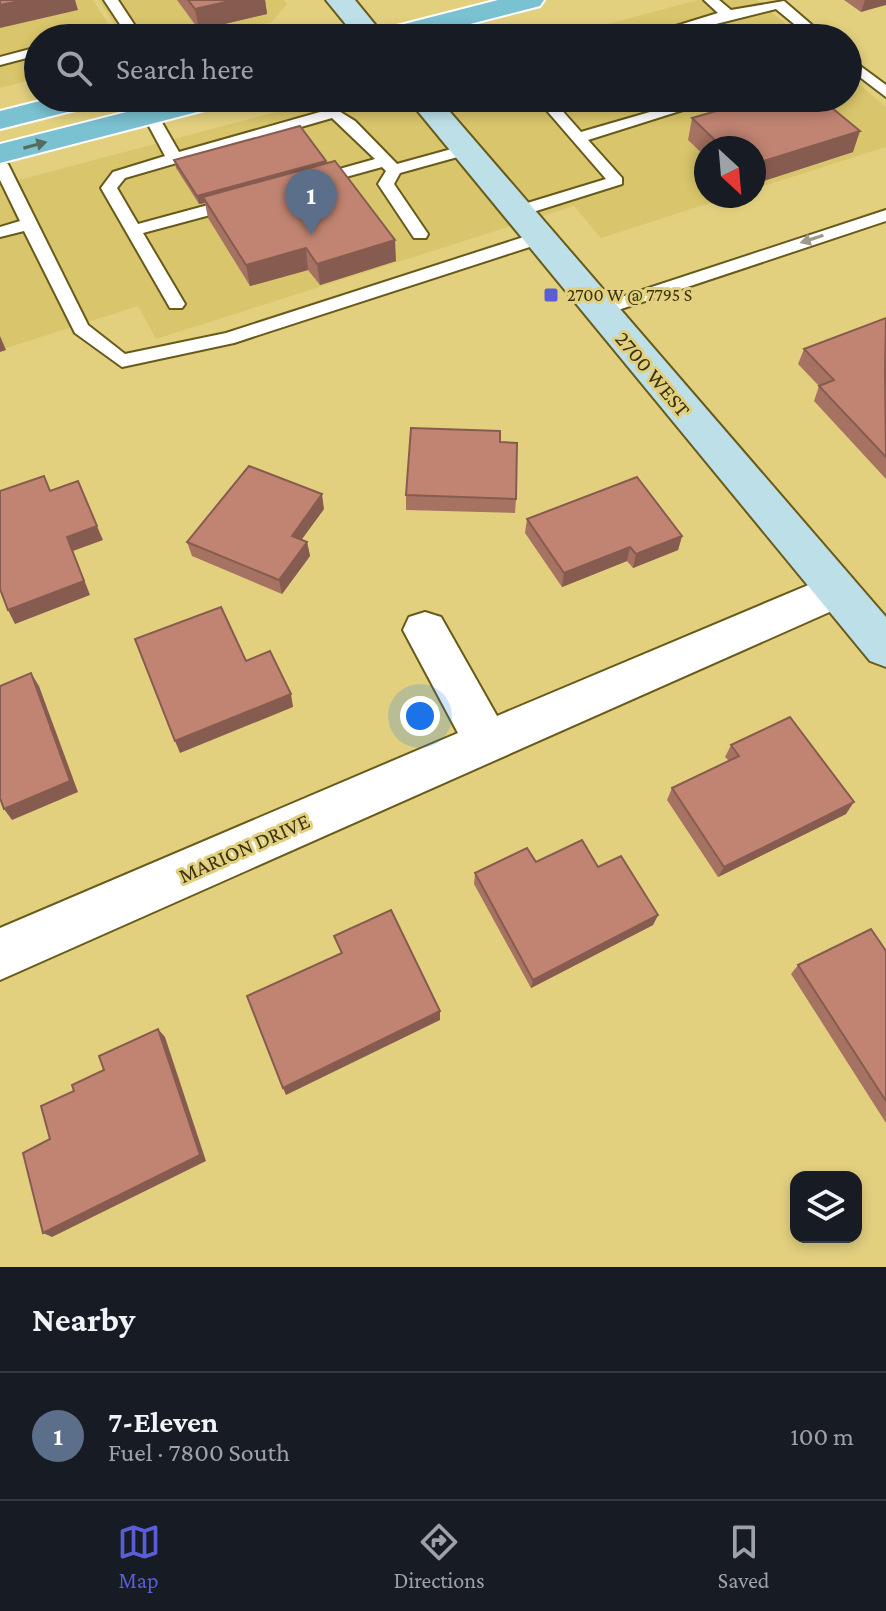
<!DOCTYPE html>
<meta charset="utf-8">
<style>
body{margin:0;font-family:"Crimson Pro",serif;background:#242831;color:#f1f3f6}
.controls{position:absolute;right:24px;bottom:24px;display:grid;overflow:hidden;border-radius:16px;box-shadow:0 4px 12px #0003}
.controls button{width:72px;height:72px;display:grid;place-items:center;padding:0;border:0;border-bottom:2px solid #363941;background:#171b24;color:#f1f3f6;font:40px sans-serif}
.compass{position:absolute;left:694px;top:136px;width:72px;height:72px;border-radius:50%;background:#171b24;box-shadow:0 4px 12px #0003;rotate:154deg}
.you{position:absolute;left:420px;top:716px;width:28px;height:28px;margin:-20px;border:6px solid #fff;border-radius:50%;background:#1a73e8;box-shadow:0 0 0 12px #1a73e833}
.badge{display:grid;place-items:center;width:52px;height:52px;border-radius:50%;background:#5a5ed6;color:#fff;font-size:26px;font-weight:700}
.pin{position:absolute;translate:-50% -66px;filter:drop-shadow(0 2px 4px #0008)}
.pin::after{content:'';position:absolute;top:42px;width:28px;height:24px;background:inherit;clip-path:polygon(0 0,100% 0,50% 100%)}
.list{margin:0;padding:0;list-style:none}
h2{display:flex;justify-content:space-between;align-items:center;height:104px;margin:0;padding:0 32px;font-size:34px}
h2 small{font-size:26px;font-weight:400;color:#9ea1a6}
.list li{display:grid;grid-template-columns:52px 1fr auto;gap:24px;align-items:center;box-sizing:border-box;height:128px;padding:0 32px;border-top:2px solid #363941}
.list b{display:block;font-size:30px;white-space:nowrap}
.list p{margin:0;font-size:26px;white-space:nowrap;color:#9ea1a6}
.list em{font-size:26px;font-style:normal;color:#9ea1a6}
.icon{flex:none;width:44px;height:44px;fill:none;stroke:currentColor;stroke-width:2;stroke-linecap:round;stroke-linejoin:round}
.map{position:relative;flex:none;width:886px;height:1267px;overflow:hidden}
.search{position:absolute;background:#171b24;box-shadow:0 4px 12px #0003;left:24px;right:24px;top:24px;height:88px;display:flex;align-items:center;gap:20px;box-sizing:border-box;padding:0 28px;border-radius:44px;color:#9ea1a6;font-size:30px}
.sheet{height:232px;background:#171b24}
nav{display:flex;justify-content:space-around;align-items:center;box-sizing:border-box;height:112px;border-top:2px solid #363941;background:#171b24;font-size:22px;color:#9ea1a6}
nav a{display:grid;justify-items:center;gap:4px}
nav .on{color:#5a5ed6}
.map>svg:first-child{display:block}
</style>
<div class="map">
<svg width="886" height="1267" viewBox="0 0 886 1267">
<rect width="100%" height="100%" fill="#e2d07f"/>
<g fill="#d9c56b">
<path d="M0,0H93L117,38H38V78L0,88Z"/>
<path d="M99,0H284L287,4L272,22L206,38H123Z"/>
<path d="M698,0H757L803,38H555Z"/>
<path d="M848,75L886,107V147L754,189V148H706V196H732L601,238L574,206L156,339L138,306L0,350V185L329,98H848Z"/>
</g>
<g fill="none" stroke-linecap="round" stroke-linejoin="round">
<g stroke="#675a1a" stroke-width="4">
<g id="lane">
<path d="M104,0H118L143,38H129Z"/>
<path d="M704,0H719L731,10L784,1L827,38H811L776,9L660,38H637L718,13Z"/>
<path d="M95,33L101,38H83L85,35Z"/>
<path d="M38,47V55L0,65V57Z"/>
<path d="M848,57L886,85V97L848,68Z"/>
<path d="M536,98H551L581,132L698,98H721L588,140L622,178V184L517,217L511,216L509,212L511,208L606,179Z"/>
<path d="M334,108L355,121L397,164L466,145L472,147V153L400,173L394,184L428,234L426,238H414L378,184L386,171L382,167L317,185L311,183V177L375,159L332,118L125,178L117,188L138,224L234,198L242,203L240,207L143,233L185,304L182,308H170L101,188L113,172L165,156L143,115L146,112H156L179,152Z"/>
<path d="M0,159L8,164L88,325L125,354L226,333L533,234L539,233L547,238L545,242L234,343L122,367L75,333L24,231L0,237V227L20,221L0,180Z"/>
<path d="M886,210V221L606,314L600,316L591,310L594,306Z"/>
</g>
</g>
<g stroke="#675a1a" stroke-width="4">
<path id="street" d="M837,573L852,578L858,590L852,602L0,980V928L458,733L403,630L409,617L425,612L441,617L497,716Z"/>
</g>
<g stroke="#675a1a" stroke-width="4">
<g id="secondary">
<path d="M326,0H355L386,38H357Z"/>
<path d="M407,98H438L886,617V667L870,661Z"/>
</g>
</g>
<g stroke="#fff" stroke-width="4">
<g id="primary">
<path d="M498,0H544L540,6L416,38H369L373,32Z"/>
<path d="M52,98H103L99,104L0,129V111Z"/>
<path d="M182,98H232L228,104L0,163V144Z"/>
</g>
</g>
<use href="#lane" fill="#fff" fill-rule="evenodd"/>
<use href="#street" fill="#fff" fill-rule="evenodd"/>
<use href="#secondary" fill="#bde0e8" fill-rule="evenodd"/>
<use href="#primary" fill="#7ac1d1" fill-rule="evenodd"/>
</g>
<g fill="#a67262">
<path d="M177,0H265L267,14L199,30Z"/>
<path d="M844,0H886L861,12Z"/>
<path d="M692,118L853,152L754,184V148H706V157L688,140Z"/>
<path d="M174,160L326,161V164L396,261L320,285L308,270L250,286L208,218L205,203L199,204L176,168Z"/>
<path d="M886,318V479L814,401L819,386L798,364L804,349Z"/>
<path d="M406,495L516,499L515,513L406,510Z"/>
<path d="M324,509L301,540L307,542L310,556L282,594L192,556L187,542Z"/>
<path d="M527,519L682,536L678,550L633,568L627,561L562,587L525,533Z"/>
<path d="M731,745L846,814L718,877L667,800L672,788L729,761L725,757Z"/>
<path d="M536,862L598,867L658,915L653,925L531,988L474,884L475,873Z"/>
<path d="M886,951V1123L791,974L798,965Z"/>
</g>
<g fill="#875c50">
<path d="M24,0H75L78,10L0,28V5Z"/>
<path d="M234,0H265L267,14L199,30L195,9Z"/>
<path d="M865,0H886V5L861,12Z"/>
<path d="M860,131L853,152L754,184V164Z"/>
<path d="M326,161L327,169L203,197L205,203L199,204L197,196Z"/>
<path d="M395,240L396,261L320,285L317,264Z"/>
<path d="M306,248L308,270L250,286L246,265Z"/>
<path d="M0,336L6,350L0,352Z"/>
<path d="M322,494L324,509L294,550L292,536Z"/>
<path d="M97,526L103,540L73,551L90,595L15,624L8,610L67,537Z"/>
<path d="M682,536L678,550L633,568L636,554Z"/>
<path d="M307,542L310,556L282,594L279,580Z"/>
<path d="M630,547L627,561L562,587L564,573Z"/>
<path d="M31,673L39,686L78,792L12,820L4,809Z"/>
<path d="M291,694L293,707L180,753L175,741Z"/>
<path d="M854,802L846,814L718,877L724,867Z"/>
<path d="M658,915L653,925L531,988L533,980Z"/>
<path d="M440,1011V1020L286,1095L283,1088Z"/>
<path d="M158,1029L165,1037L206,1161L52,1237L43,1233Z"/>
</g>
<g fill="#c18472" stroke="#875c50" stroke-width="2">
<path d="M0,0H24L0,5Z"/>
<path d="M188,0H234L195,9Z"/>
<path d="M761,98H820L860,131L754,164V148H723L692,118Z"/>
<path d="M300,126L326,161L197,196L174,160Z"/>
<path d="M335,161L395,240L317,264L306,248L246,265L203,197Z"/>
<path d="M886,318L885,372L886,457L819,386L834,380L804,349Z"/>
<path d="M411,428L500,431V442L517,443L516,499L406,495Z"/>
<path d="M249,466L322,494L292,536L307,542L279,580L187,542Z"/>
<path d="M44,476L50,491L78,481L97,526L67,537L84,581L8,610L0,589V491Z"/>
<path d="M637,477L682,536L636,554L630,547L564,573L527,519Z"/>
<path d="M221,607L246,661L270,651L291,694L175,741L135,639Z"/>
<path d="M31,673L70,781L4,809L0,798V686Z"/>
<path d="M790,717L854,802L724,867L672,788L739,756L731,745Z"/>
<path d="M582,840L598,867L621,856L658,915L533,980L475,873L527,848L536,862Z"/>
<path d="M391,910L440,1011L283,1088L247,996L342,953L334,936Z"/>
<path d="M871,929L886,951V1101L798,965Z"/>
<path d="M158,1029L200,1155L43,1233L23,1153L50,1139L41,1106L74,1091L72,1085L104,1070L99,1056Z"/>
</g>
<defs><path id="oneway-solid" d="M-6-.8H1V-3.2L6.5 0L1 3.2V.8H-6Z" transform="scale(2)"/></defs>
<use fill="#546c5d" href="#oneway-solid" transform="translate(35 145) rotate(-15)"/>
<use fill="#9c9988" href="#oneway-solid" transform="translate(812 239) rotate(162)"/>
<rect fill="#5a5ed6" stroke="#e2d07f" stroke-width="3" x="543" y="287" width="16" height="16" rx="4"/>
<g text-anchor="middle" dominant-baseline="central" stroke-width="6" stroke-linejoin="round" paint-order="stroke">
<g font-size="18" fill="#3a3310" stroke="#e2d07f" text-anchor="start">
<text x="567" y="295">2700 W @ 7795 S</text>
</g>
<g font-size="22" fill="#3a3310" stroke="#e2d07f">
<text transform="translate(653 374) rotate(50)">2700 WEST</text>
<text transform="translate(244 848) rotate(-24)">MARION DRIVE</text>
</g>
</g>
</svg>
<div class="controls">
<button><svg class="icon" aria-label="layers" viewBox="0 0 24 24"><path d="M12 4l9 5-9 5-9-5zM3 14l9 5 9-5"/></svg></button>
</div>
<svg class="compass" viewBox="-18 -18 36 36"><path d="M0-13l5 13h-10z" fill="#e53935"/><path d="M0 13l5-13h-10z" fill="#9ea1a6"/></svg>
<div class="you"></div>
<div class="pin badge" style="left:311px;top:235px;background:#5c6f8a">1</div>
<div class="search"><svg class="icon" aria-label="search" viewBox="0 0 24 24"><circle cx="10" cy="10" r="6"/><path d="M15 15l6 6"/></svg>Search here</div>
</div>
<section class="sheet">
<h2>Nearby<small></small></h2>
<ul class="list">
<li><span class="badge" style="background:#5c6f8a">1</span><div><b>7-Eleven</b><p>Fuel · 7800 South</p></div><em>100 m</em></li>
</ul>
</section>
<nav>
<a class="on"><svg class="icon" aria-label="map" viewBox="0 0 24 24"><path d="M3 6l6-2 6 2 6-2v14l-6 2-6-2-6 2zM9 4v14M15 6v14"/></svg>Map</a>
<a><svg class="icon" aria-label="directions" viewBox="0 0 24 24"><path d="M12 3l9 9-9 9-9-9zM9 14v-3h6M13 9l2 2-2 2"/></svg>Directions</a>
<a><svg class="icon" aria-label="saved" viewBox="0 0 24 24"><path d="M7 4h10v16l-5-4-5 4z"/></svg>Saved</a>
</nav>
